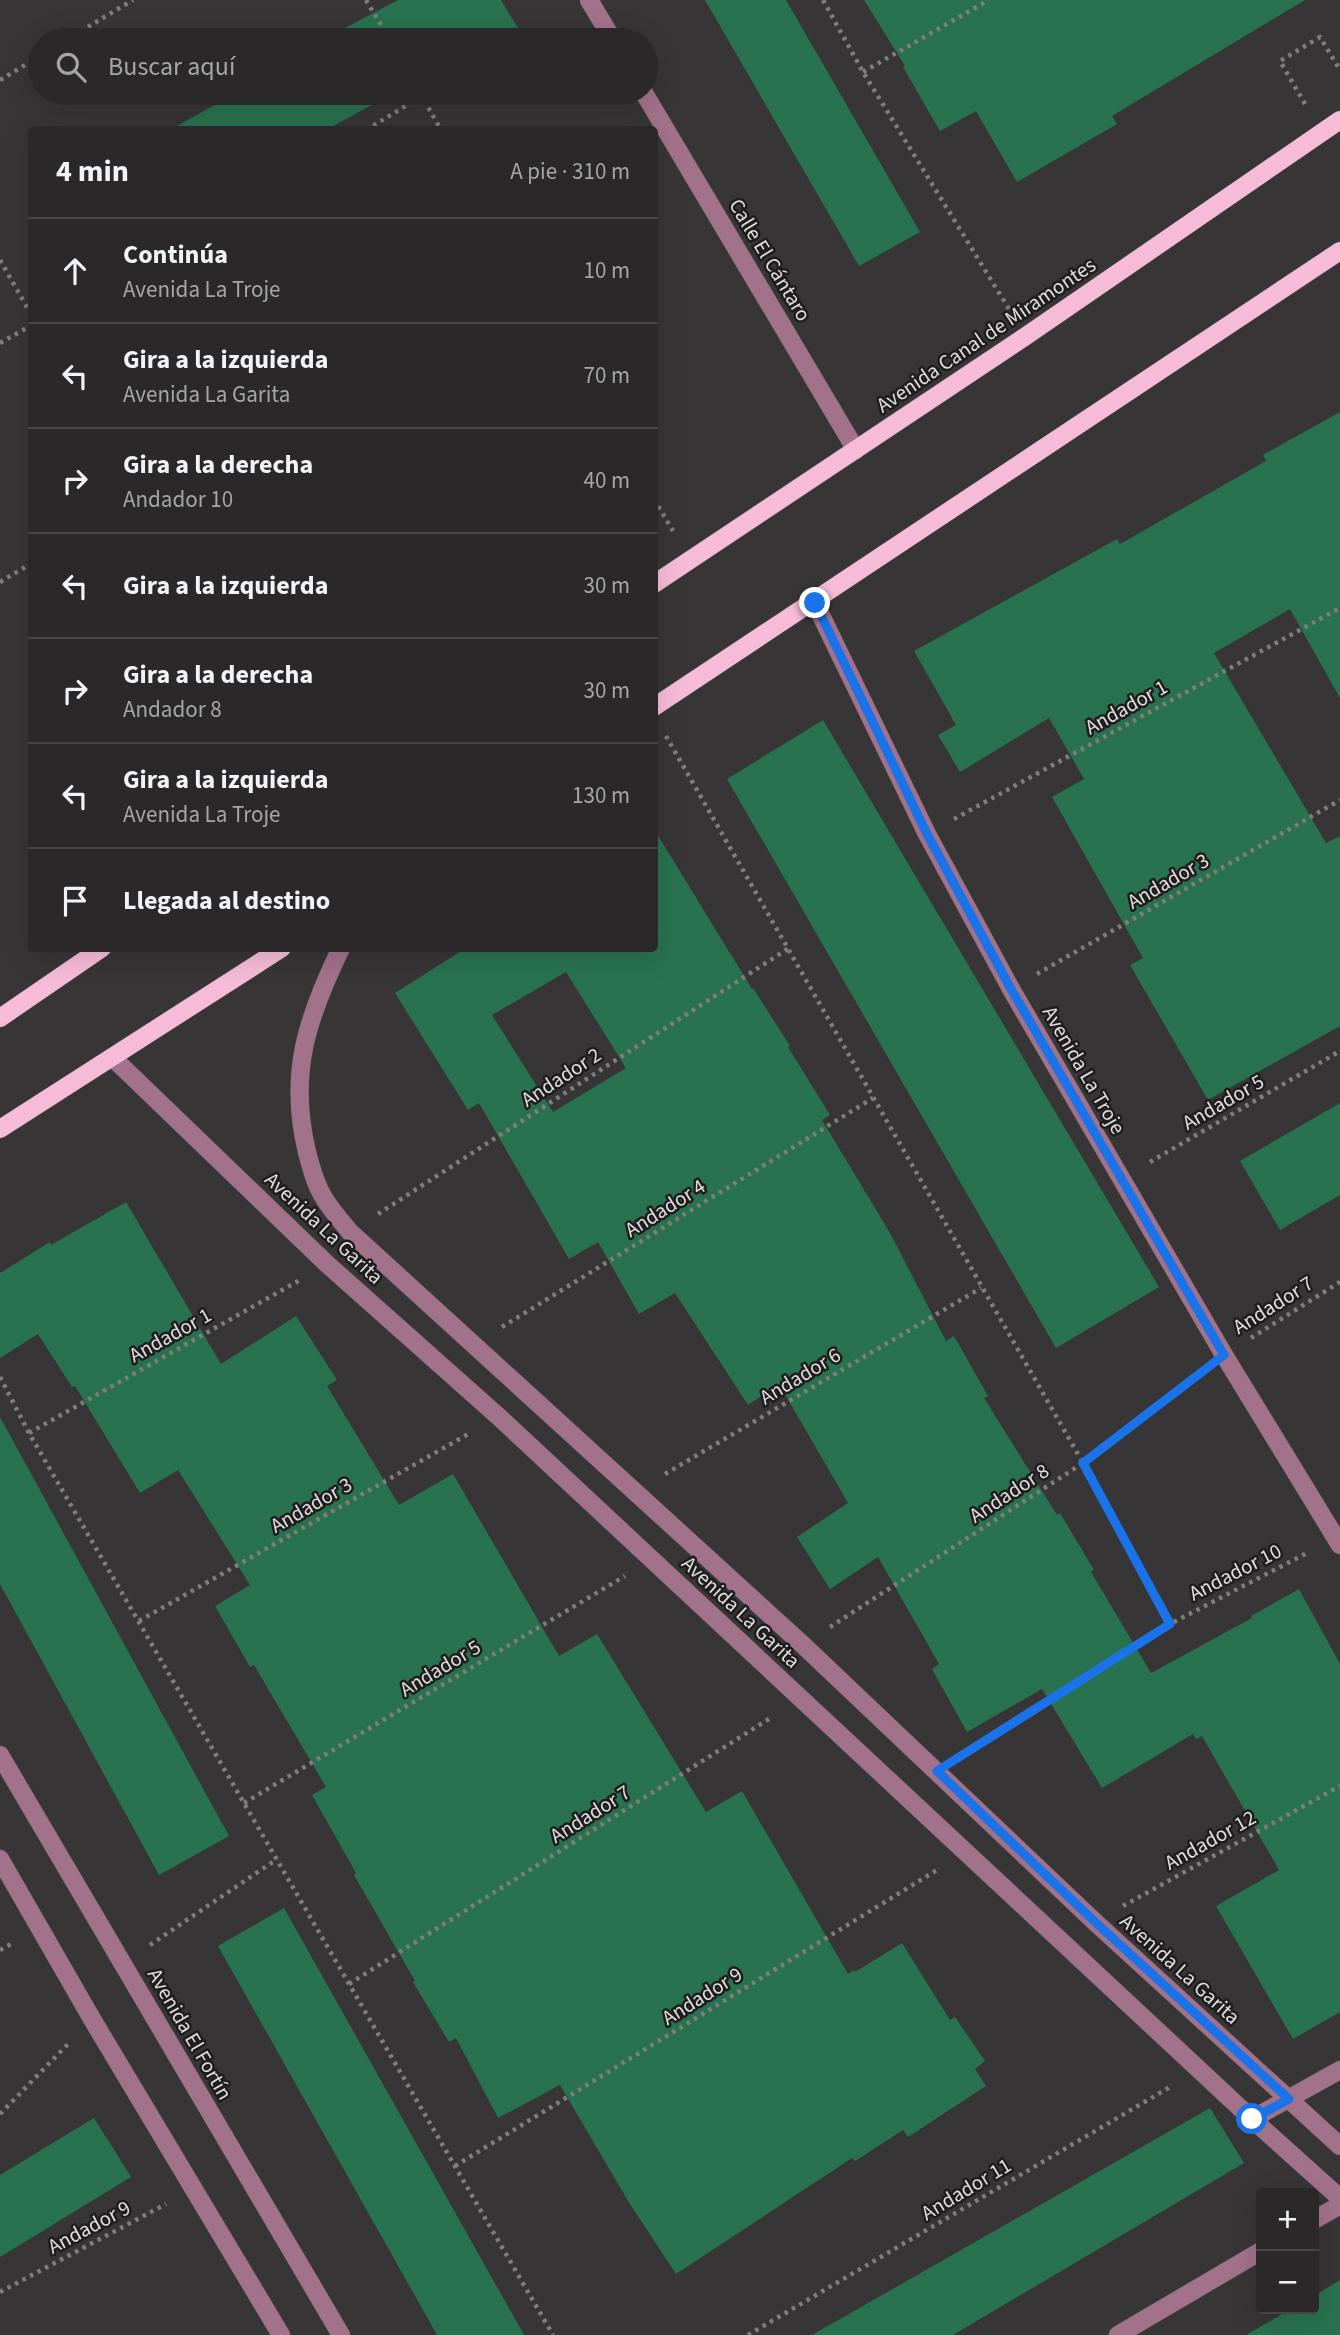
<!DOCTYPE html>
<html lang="es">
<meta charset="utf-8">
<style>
body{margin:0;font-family:"Source Sans 3",sans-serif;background:#323030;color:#f1f3f6}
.controls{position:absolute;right:21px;bottom:21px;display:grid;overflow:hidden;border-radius:7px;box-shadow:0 7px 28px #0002}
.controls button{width:63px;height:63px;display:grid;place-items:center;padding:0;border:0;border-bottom:2px solid #464445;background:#2a2828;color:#f1f3f6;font:35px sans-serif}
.stop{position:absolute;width:21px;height:21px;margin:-16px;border:5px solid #1a73e8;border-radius:50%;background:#fff}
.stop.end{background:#1a73e8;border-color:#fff;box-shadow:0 2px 7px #0008}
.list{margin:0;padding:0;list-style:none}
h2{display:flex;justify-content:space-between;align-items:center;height:91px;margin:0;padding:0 28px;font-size:30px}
h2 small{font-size:23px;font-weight:400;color:#a5a6a8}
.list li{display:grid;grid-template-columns:46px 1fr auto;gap:21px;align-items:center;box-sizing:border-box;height:105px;padding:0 28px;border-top:2px solid #464445}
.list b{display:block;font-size:26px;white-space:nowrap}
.list p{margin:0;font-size:23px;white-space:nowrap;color:#a5a6a8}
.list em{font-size:23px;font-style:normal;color:#a5a6a8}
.icon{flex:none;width:38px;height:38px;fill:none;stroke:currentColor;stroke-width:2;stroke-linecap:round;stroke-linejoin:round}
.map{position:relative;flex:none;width:1340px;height:2335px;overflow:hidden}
.search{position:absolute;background:#2a2828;box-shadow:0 7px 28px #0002;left:28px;top:28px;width:630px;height:77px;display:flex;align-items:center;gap:18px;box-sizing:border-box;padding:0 24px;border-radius:38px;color:#a5a6a8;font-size:26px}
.panel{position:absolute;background:#2a2828;box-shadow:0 7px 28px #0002;left:28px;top:126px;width:630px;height:826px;border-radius:7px}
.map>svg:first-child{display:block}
</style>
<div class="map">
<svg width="1340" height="2335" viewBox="0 0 1340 2335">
<rect width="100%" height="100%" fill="#383536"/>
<g fill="#29724f" fill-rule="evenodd">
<path d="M398,0H501L525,40H322Z"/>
<path d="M705,0H786L920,232L859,266Z"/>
<path d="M864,0H1305L1112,116L1117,124L1017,182L976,111L940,131L903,67L905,66Z"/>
<path d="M236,93H377L381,100L326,130H170Z"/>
<path d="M1340,412V698L1290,609L1214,653L1326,843L1340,836V1026L1208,1100L1130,965L1143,958L1052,797L1084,779L1049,718L960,772L938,735L956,725L914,651L1117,539L1120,544L1266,461L1263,455Z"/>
<path d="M823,720L1159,1287L1056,1348L727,779Z"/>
<path d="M654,829L752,989L753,988L790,1046L788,1047L830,1115L822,1120L890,1233L946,1341L954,1336L988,1396L984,1398L1057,1515L1060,1513L1094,1570L1091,1572L1151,1673L1252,1618L1251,1616L1299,1589L1340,1664V2012L1293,2039L1216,1906L1279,1870L1202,1736L1196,1739L1193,1734L1102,1788L1042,1689L967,1732L932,1669L939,1664L878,1557L830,1589L797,1537L848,1503L779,1384L748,1405L675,1293L639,1314L598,1242L569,1259L479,1103L468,1110L395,993L466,948H654ZM566,972L626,1068L553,1112L492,1015Z"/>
<path d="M1340,1103V1195L1280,1230L1240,1161Z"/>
<path d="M126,1202L221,1364L296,1316L337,1380L327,1386L399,1505L453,1474L559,1656L597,1634L706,1812L742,1791L848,1974L854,1970L855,1972L902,1943L950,2020L955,2017L985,2061L975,2069L986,2086L908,2137L903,2130L855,2161L852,2158L676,2274L628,2201L560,2085L498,2118L456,2038L449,2042L413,1982L415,1981L354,1875L356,1873L312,1795L326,1787L254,1665L250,1667L215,1606L250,1585L178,1470L140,1493L75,1386L72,1387L38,1334L0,1358V1273L50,1242L51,1245Z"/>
<path d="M0,1417L229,1836L159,1875L0,1584Z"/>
<path d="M284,1908L524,2335H437L218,1946Z"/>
<path d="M1210,2108L1244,2163L953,2335H812Z"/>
<path d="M94,2118L131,2177L0,2257V2175Z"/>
<path d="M1340,2280V2335H1246L1291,2309H1314V2296Z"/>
</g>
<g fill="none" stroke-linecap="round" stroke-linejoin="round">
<g stroke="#565354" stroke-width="19">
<g id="minor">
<path d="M589,0L613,40"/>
<path d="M644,93L856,450"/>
<path d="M815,603L927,834L1011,989L1224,1355L1340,1545"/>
<path d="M341,948C307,1018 288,1074 307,1152C311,1167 315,1184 324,1198C331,1210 341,1221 350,1232L803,1645L1095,1922L1340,2146"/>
<path d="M113,1058L327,1264L499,1417L1252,2119L1340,2198"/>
<path d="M0,1755L341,2335"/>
<path d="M0,1859L92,2019L281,2335"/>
<path d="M1252,2119L1340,2070"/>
<path d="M1314,2220L1340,2205"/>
<path d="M1118,2335L1261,2251"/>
</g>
</g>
<g stroke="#565354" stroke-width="19">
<g id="major">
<path d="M654,584L1026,336L1340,120"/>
<path d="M654,707L1340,251"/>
<path d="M0,1018L102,948"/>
<path d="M0,1129L282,948"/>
</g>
</g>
<g stroke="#807d7e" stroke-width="4.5" stroke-dasharray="3.5 5" stroke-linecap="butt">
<path d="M366,0L390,40"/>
<path d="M823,0L863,72L1009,309"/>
<path d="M66,40L133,0"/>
<path d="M863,72L989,0"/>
<path d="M0,80L40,56"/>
<path d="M420,93L441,130"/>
<path d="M1305,104L1280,61L1320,37L1340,70"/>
<path d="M366,130L422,96"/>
<path d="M0,260L32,316"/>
<path d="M0,343L32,325"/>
<path d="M654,499L673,531"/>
<path d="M0,582L32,563"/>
<path d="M666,736L1083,1463L1170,1624"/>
<path d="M954,819L1340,608"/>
<path d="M1037,974L1340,800"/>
<path d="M1150,1162L1340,1051"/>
<path d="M378,1214L789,948"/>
<path d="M502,1327L873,1098"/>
<path d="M1251,1338L1340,1282"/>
<path d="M0,1377L29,1433L553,2335"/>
<path d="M29,1433L300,1280"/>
<path d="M665,1474L981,1288"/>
<path d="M139,1621L470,1433"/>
<path d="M830,1627L1083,1463L1198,1375"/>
<path d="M965,1753L1170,1624L1307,1553"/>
<path d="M244,1803L625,1576"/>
<path d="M1123,1906L1340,1786"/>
<path d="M150,1945L277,1859"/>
<path d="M0,1950L11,1944"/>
<path d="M349,1984L772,1717"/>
<path d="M0,2114L70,2042"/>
<path d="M455,2166L937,1870"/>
<path d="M0,2292L166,2204"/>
<path d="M748,2335L1170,2087"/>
</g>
<use href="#minor" stroke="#a2728a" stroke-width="18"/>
<use href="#major" stroke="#f6bbd7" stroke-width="18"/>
</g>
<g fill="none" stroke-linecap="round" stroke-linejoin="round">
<path stroke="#1a73e8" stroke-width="9" d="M815,603L927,834L1011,989L1224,1355L1083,1463L1170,1624L937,1771L1095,1922L1289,2099L1252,2119"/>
</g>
<g text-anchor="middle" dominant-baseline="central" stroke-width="5" stroke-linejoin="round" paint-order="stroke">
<g font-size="21" fill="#e1dedf" stroke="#1f1d1e">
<text transform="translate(770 260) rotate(59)">Calle El Cántaro</text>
<text transform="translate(986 335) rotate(-34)">Avenida Canal de Miramontes</text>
<text transform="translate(1126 707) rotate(-29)">Andador 1</text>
<text transform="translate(1168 881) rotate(-30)">Andador 3</text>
<text transform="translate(1084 1070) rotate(60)">Avenida La Troje</text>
<text transform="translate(561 1077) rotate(-33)">Andador 2</text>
<text transform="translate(1223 1102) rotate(-30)">Andador 5</text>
<text transform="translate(665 1208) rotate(-32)">Andador 4</text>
<text transform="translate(324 1228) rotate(43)">Avenida La Garita</text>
<text transform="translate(1273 1305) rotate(-32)">Andador 7</text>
<text transform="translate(170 1335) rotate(-29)">Andador 1</text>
<text transform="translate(800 1376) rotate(-31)">Andador 6</text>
<text transform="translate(1009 1493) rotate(-33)">Andador 8</text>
<text transform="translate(311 1505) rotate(-30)">Andador 3</text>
<text transform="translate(1235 1572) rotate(-27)">Andador 10</text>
<text transform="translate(741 1612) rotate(43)">Avenida La Garita</text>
<text transform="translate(440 1668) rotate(-31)">Andador 5</text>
<text transform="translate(590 1814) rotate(-32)">Andador 7</text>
<text transform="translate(1210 1840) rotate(-29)">Andador 12</text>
<text transform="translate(1180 1969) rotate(42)">Avenida La Garita</text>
<text transform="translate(702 1996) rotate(-32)">Andador 9</text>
<text transform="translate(190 2034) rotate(60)">Avenida El Fortín</text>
<text transform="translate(966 2189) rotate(-31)">Andador 11</text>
<text transform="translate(89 2227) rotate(-28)">Andador 9</text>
</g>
</g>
</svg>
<div class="controls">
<button>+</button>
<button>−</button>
</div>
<div class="stop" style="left:1252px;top:2119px"></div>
<div class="stop end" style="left:815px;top:603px"></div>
<div class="search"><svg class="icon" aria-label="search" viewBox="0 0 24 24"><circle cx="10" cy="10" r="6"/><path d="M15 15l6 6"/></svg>Buscar aquí</div>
<section class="panel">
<h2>4 min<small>A pie · 310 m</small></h2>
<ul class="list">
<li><svg class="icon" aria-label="ahead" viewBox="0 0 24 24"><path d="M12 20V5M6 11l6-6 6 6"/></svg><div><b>Continúa</b><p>Avenida La Troje</p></div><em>10 m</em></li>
<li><svg class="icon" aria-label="left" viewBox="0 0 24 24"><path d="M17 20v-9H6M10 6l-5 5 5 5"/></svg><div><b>Gira a la izquierda</b><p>Avenida La Garita</p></div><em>70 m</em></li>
<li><svg class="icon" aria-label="right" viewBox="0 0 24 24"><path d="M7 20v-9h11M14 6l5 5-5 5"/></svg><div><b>Gira a la derecha</b><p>Andador 10</p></div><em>40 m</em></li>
<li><svg class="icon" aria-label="left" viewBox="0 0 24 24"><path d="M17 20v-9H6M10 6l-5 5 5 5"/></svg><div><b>Gira a la izquierda</b></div><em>30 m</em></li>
<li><svg class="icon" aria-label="right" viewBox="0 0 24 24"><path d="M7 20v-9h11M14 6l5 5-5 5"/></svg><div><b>Gira a la derecha</b><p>Andador 8</p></div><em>30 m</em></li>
<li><svg class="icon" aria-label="left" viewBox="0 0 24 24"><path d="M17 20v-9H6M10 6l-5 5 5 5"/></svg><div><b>Gira a la izquierda</b><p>Avenida La Troje</p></div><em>130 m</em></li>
<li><svg class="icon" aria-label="arrive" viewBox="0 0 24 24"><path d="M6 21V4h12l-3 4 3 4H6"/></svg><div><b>Llegada al destino</b></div></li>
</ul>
</section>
</div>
